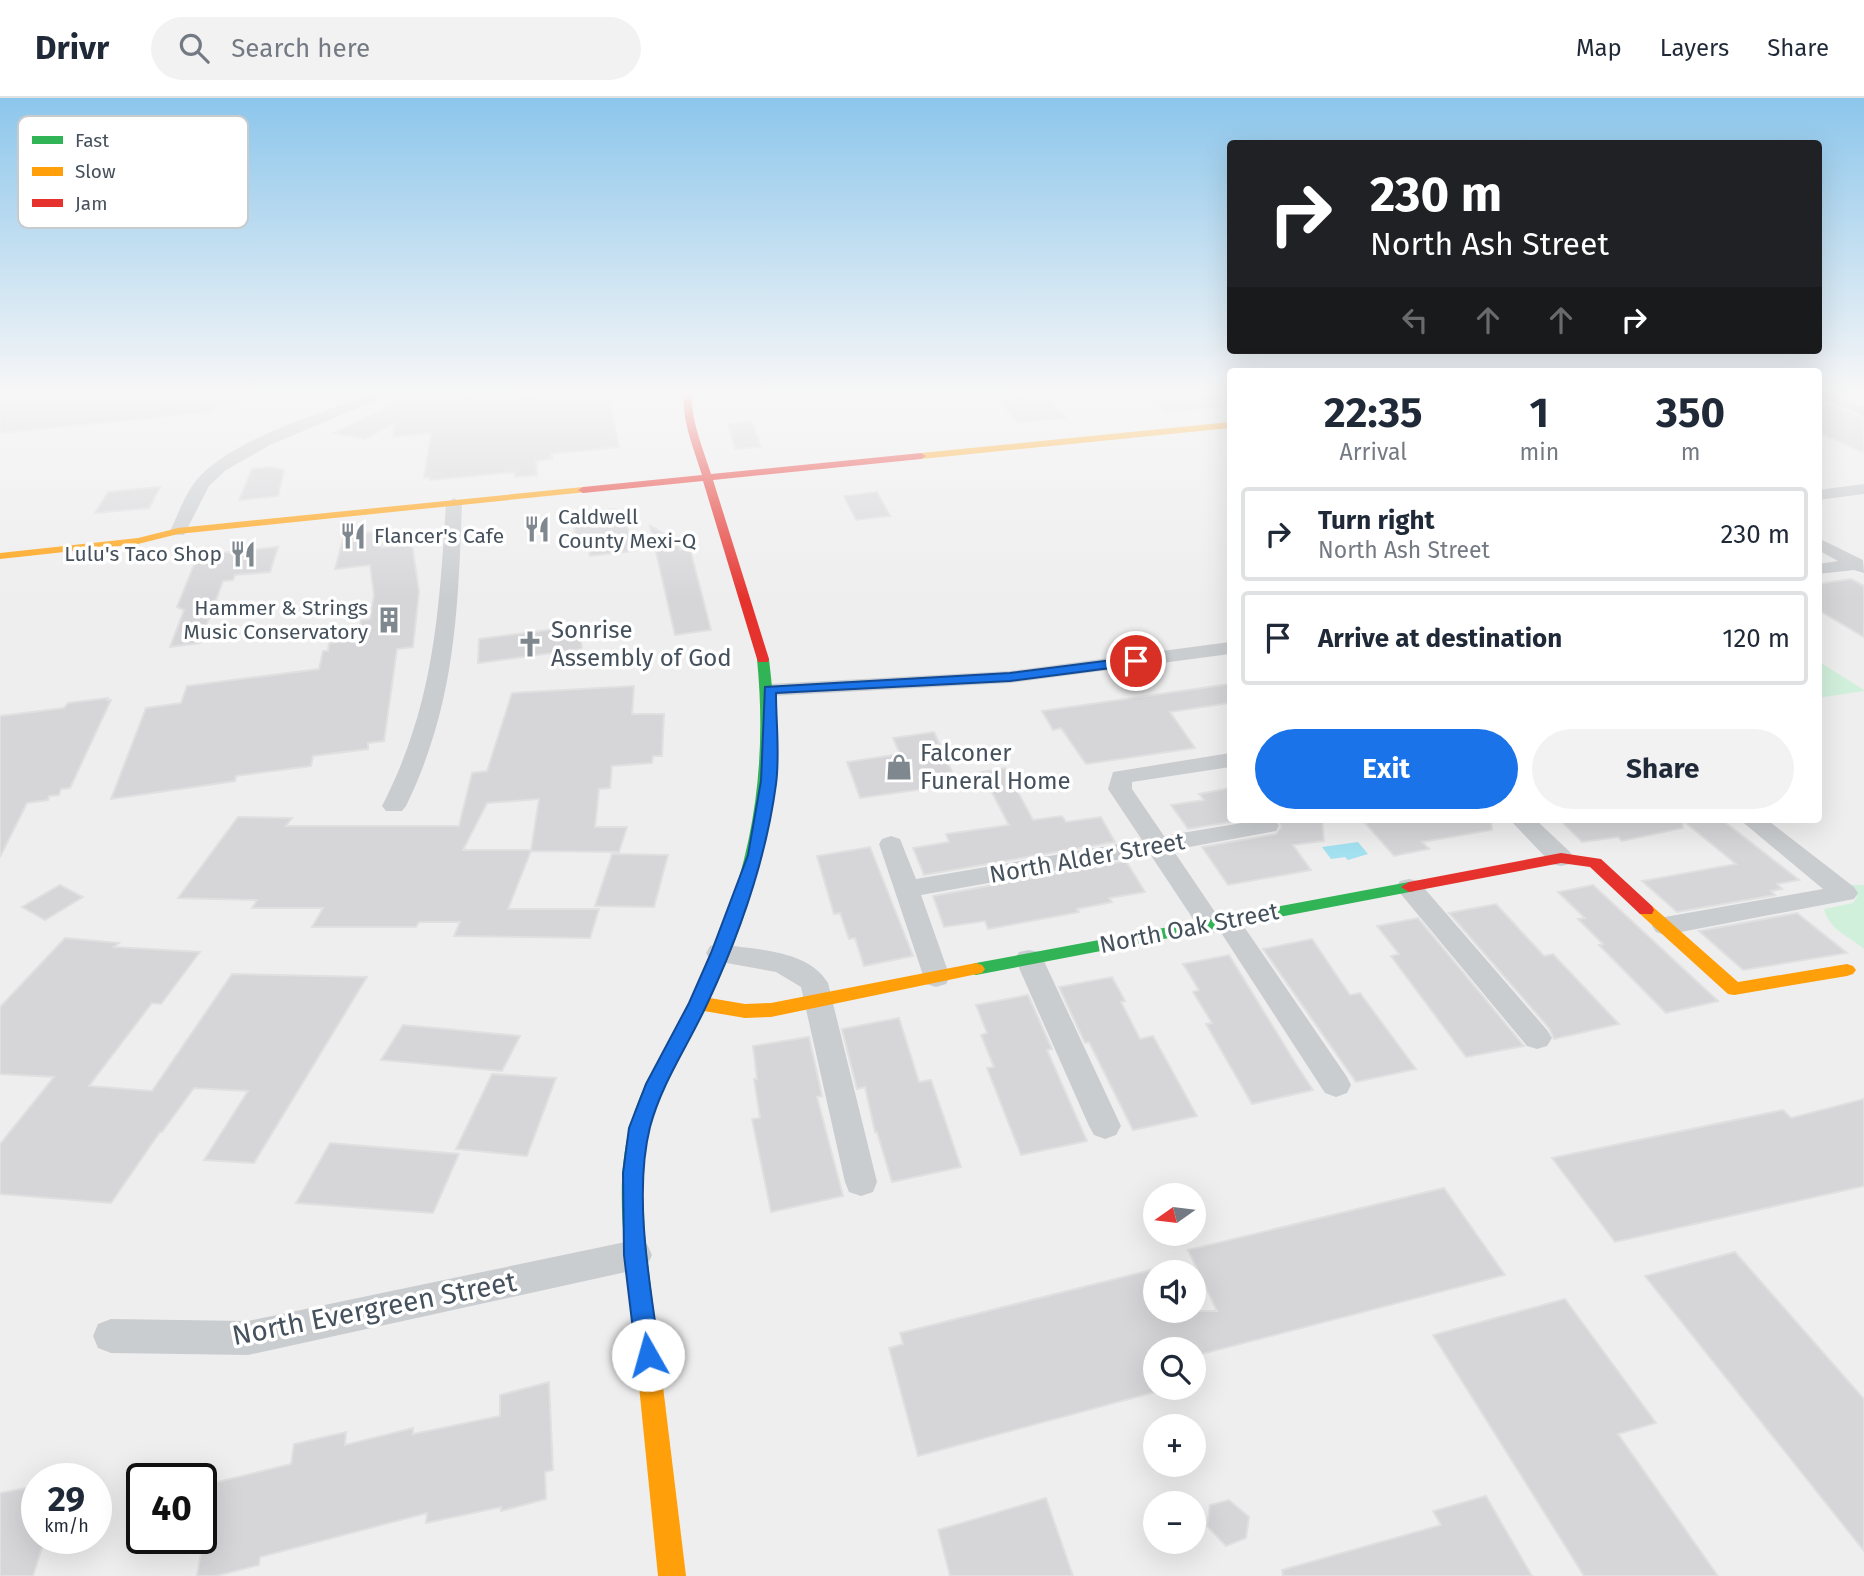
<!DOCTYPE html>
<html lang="en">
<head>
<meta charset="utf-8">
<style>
	body { margin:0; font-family:"Fira Sans",sans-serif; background:#f2f2f3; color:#1f2937; height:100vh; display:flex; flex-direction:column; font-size:26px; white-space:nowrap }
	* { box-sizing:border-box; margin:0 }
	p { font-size:23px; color:#747a83 }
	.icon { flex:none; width:38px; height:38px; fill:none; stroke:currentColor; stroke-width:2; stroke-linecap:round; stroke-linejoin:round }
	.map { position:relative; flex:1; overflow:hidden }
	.drawer { position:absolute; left:1227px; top:270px; width:595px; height:455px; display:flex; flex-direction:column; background:#fff; border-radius:7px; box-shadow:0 7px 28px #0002 }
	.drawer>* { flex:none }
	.guide { position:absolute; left:1227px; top:42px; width:595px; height:214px; border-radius:7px; box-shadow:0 7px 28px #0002; background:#202124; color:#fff; overflow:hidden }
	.needle { width:46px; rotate:256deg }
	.controls { position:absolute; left:1143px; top:1085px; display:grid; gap:14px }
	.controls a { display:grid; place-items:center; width:63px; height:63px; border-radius:50%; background:#fff; box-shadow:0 7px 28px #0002; font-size:35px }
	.speed { position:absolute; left:21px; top:1365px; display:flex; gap:14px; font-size:35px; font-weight:700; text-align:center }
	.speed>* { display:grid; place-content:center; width:91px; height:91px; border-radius:50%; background:#fff; box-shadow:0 7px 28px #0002; line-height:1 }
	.speed small { font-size:18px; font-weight:400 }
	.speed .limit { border:4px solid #111; border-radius:10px; background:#fff; color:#111 }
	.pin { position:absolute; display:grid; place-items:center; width:60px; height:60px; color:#fff; margin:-30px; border:4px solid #fff; border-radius:50%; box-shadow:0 2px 7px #0007 }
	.me { position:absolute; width:77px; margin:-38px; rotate:353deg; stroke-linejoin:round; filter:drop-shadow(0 0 5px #0008) }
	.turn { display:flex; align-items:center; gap:24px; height:147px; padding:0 28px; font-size:32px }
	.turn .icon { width:91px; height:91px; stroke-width:2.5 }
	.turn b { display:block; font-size:49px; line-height:60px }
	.lanes { display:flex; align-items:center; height:66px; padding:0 28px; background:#0003; justify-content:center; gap:35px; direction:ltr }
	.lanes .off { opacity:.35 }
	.eta { display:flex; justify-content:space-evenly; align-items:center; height:119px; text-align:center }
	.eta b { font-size:42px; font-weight:700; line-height:49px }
	.primary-button { display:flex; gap:14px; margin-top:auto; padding:14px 28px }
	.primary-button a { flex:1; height:80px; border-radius:42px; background:#1a73e8; color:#fff; font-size:28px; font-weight:700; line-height:80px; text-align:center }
	.primary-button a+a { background:#f2f2f3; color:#1f2937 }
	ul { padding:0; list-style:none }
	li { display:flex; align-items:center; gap:21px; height:94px; margin:0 14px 10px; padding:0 14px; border:4px solid #e0e1e3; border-radius:7px }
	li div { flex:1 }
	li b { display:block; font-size:26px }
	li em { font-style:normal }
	header { display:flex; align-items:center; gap:42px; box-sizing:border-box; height:98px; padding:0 35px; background:#fff; border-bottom:2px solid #e0e1e3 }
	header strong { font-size:33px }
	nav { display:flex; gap:38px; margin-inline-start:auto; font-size:24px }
	.search { width:490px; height:63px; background:#f2f2f3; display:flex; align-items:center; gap:18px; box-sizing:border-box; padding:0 24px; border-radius:38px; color:#747a83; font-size:26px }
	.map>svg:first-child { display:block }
	.green { fill:#d1f0dc }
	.water { fill:#a3e1f0 }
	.building { fill:#d6d6d9; stroke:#e0e0e1; stroke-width:2; fill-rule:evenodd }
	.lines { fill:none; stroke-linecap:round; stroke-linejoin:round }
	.street { fill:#cacdd0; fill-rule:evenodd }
	.fast { fill:#30b455; fill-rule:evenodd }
	.slow { fill:#ff9f0a; fill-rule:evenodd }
	.jam { fill:#e5322d; fill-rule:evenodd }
	.route { fill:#1a73e8; stroke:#114b97; stroke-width:2 }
	.labels { text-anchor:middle; stroke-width:7; stroke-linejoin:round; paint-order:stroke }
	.far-poi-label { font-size:21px; fill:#45515c; stroke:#fff; text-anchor:start }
	.poi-label { font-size:24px; fill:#45515c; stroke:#fff; text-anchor:start }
	.street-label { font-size:24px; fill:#45515c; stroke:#fff }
	.near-street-label { font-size:28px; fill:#45515c; stroke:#fff }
	.key { fill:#fff; stroke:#c7cbce; stroke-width:2 }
	.key-label { font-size:19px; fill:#45515c }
</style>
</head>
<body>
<header>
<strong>Drivr</strong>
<div class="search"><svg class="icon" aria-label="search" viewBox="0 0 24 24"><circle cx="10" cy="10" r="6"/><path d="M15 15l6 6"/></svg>Search here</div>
<nav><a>Map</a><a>Layers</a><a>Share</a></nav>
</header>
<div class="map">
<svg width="1864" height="1478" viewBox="0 0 1864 1478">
	<rect width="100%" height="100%" fill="#efeeee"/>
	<g class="green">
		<polygon points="1818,563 1864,592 1864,593 1818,600"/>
		<path d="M1849,787H1864V851C1848,837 1830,833 1824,811L1853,805L1857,799Z"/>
	</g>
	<polygon class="water" points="1358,744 1368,756 1348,762 1345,759 1331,761 1322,749"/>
	<g class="building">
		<polygon points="27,294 254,294 254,297 207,314 0,335 0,296"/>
		<polygon points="421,294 455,294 498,303 513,302 515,297 615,294 611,309 619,349 551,356 552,361 536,363 537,377 515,379 515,374 430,382 429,379 424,380 431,335 393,339 395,325 365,341 333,335"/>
		<polygon points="990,294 1041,294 1066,320 1017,324"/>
		<polygon points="1143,294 1220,294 1221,309 1166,314"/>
		<polygon points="1828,307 1864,320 1864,355 1818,334 1818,308"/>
		<polygon points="752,324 761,349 735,351 728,326"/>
		<polygon points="272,369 284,372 278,398 239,402 252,371"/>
		<polygon points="160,389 149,410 95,415 108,394"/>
		<polygon points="877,394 890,418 856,422 844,398"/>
		<polygon points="614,411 624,417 634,453 590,458 587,437 575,439 573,415"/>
		<polygon points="650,428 678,443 680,452 690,451 711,532 675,537"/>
		<polygon points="384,433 381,450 412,447 419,493 413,549 397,551 384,643 368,645 368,651 313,658 311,668 236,678 235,683 111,701 146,610 181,605 187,588 319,571 323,553 328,553 329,545 354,542 356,529 360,528 361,522 370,521 374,497 370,467 335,471 344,437"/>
		<polygon points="278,449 270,474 235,477 233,482 223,483 200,545 170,549 184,512 177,509 196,462 211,460 212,456"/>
		<polygon points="1851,481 1864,488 1864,539 1818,512 1818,486"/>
		<polygon points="579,528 582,551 478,565 479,541"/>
		<polygon points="1230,586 1230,605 1170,614 1195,650 1086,666 1061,630 1053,632 1042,613"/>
		<path d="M634,588L632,616H664L662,658H653L652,665L612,668L610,690L599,691L595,729H627L619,754L531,753L508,811H599L590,840L454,838L460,824H419L416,829H312L323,810H252L257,802L178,800L238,719L292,720L286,728H459L472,675L487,673L512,595ZM539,701L531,752H463L487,705Z"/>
		<polygon points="108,600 107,602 111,602 70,690 61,691 59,697 49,698 48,702 27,705 0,759 0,618 64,610 68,605"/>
		<polygon points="934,634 952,674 919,679 924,691 860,700 847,664 900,656 893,640"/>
		<polygon points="1005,670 1033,722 1062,718 1066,724 1101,719 1115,744 924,777 913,750 949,744 946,736 1009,727 981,674"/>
		<polygon points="1230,690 1230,721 1249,721 1188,731 1171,707 1204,702 1199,696"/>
		<polygon points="1277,721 1322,721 1324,743 1293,747 1311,772 1228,787 1202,749 1276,736 1281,729"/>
		<polygon points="1388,721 1491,721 1492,732 1422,744 1429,751 1394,758 1365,725"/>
		<polygon points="1559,721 1721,721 1799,782 1777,786 1782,791 1771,793 1775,797 1677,814 1642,783 1736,766 1682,722 1683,730 1622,743 1618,739 1582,744"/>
		<polygon points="870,749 913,858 864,868 855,840 849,841 840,815 834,816 817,758"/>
		<polygon points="612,756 668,757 654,809 595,808"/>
		<polygon points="1126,763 1145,794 1109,800 1112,804 1077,811 1079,814 988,831 985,823 944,829 933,798"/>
		<polygon points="60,787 83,799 45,822 22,809"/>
		<polygon points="1593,787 1718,903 1719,903 1666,915 1599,847 1603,846 1578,821 1585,820 1558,794"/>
		<polygon points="1496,806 1544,858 1553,856 1619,926 1554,941 1549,930 1449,815"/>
		<polygon points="1797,815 1847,855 1743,872 1699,833"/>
		<polygon points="1418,820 1524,948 1466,959 1391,858 1399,856 1377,828"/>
		<polygon points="65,840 119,845 114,849 200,854 161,906 152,905 89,988 152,993 232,876 367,879 254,1065 204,1062 248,993 194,990 162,1034 160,1034 111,1105 0,1096 0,1046 54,979 0,976 0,909"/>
		<polygon points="1312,841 1350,897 1360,895 1416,971 1356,984 1263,851"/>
		<polygon points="1229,857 1296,966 1313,992 1252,1006 1206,926 1212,925 1193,894 1199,892 1183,866"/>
		<polygon points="1112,879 1125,903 1121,904 1140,941 1153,938 1197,1018 1133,1032 1089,944 1085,945 1059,889"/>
		<polygon points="1028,897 1052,951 1047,952 1087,1043 1021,1057 987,970 994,969 981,937 987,935 976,907"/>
		<polygon points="899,920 919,984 931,982 961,1069 892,1084 877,1034 875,1034 865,989 857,991 842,931"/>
		<polygon points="403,927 520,938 502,973 381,962"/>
		<polygon points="809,939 822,998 817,999 843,1098 771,1114 752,1021 760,1020 754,981 757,981 753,948"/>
		<polygon points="492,976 556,980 527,1058 456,1051"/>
		<polygon points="1864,1001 1864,1088 1615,1144 1552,1060 1783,1012 1791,1020"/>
		<polygon points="330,1045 459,1056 433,1115 296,1105"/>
		<polygon points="1444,1090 1505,1177 1194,1258 1194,1251 1155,1251 1155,1294 918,1358 889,1250 903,1246 900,1235 1155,1171 1155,1213 1217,1213 1188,1152"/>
		<polygon points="1735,1154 1864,1301 1864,1453 1645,1178"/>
		<polygon points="1565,1201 1656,1325 1618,1336 1718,1478 1584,1478 1433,1237"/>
		<polygon points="549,1284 553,1372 545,1374 546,1401 501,1413 501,1409 426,1425 427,1415 260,1459 259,1467 216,1478 197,1478 213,1385 291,1366 294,1346 346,1334 345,1347 413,1330 413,1336 500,1318 500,1297"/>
		<polygon points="37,1388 37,1440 45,1440 33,1478 0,1478 0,1395"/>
		<polygon points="1486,1398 1532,1478 1283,1478 1282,1472 1441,1427 1433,1413"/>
		<polygon points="1046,1400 1073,1478 950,1478 938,1432"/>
		<polygon points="1229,1402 1249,1419 1246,1440 1226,1448 1207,1428 1210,1407"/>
	</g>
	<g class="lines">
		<g class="street">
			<path d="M376,294H396L270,347L226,372L209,388L184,437H172L170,433C179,415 186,392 201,377C240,338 325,314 376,294Z"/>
			<polygon points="1818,294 1828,294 1864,309 1864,318 1818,300"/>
			<polygon points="1864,386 1864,396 1818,402 1818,392"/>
			<path d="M454,400L462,405C458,515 455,607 406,708L402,713H386L382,708C434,607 439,516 446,405Z"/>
			<polygon points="1818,440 1863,462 1864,475 1854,472 1818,476 1818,466 1838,463 1818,452"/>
			<polygon points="1230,544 1230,556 1010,585 770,598 763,596 760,592 763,588 770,586 1010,573"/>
			<polygon points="1230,655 1230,669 1132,684 1132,691 1164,738 1265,721 1276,723 1279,728 1276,733 1173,752 1217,817 1227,814 1236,817 1347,979 1351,987 1347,995 1336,999 1325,995 1220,833 1210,836 1201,833 1150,756 921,797 950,879 946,886 936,889 926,886 879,746 882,741 891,738 900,741 916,781 1142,742 1108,691 1113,674"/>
			<polygon points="1509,721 1535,721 1570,754 1574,760 1570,766 1561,768 1552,766"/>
			<polygon points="1739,721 1766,721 1854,789 1858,795 1854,801 1665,837 1656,834 1652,828 1656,822 1665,819 1823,791"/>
			<polygon points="1409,781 1418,783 1547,932 1552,940 1547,948 1537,951 1527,948 1400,795 1396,789 1400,783"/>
			<path d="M720,846C755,852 808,851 828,885L877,1084L873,1094L861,1098L849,1094L845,1084L801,889L776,874L710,862L706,855L710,848Z"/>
			<polygon points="1029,852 1039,854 1043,861 1121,1028 1116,1037 1105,1041 1094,1037 1089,1028 1015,861 1019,854"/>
			<polygon points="635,1142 647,1146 652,1157 647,1168 635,1172 248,1257 111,1255 98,1250 93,1238 98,1226 111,1221 248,1223"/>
		</g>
		<g class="fast">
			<path d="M763,557L769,561C785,688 763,790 708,905C689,946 661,984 650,1029C637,1085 645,1142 652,1198L649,1205L641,1208L633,1205C625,1187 625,1163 624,1143C620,1099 620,1054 635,1012C646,980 665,952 681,923C698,890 713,856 726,821C757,734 766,653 757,561Z"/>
			<polygon points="1409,784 1417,789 1415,793 976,877 970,875 967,871 970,867 976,865"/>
		</g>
		<g class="slow">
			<polygon points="1230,324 1230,330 921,361 916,358 921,355"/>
			<polygon points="583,389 587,390 587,394 178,436 138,446 0,461 0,455 138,440 178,430"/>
			<polygon points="1646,806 1652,808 1738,884 1847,866 1853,868 1856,872 1853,876 1847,878 1734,897 1728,896 1640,816 1638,812 1640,808"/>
			<polygon points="976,865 982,867 985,871 982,875 771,919 745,920 698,912 692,910 689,905 692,900 698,898 745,906 771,905"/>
			<polygon points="641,1188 649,1191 652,1198 686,1478 658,1478 630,1198 633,1191"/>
		</g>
		<g class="jam">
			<path d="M684,294H692C690,321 703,350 711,376L921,355L926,358L921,361L713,382L769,561L768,564H758L757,561L703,383L583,395L578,392L583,389L702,377C694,351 681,322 684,294Z"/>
			<polygon points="1561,755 1601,761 1652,808 1654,812 1652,816 1640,816 1590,769 1561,765 1409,794 1401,789 1409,784"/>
		</g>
	</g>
	<linearGradient id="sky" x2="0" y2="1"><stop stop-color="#8cc6eb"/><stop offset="0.59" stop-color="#f8f7f7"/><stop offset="1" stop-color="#f8f7f7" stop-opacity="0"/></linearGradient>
	<rect width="1864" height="501" fill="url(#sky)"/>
	<path class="route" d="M1136,559L1141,560V566L1010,583L776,595C776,625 780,657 776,686C766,762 740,835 708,904C689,946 662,984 650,1029C633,1097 650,1188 660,1257L656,1265L648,1269L639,1265L636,1257L624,1157L623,1075L629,1030L646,986L689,905L711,855L748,757L761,683L765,589L1010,575Z"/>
	<defs>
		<g id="restaurant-bare" transform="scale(2.1)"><path d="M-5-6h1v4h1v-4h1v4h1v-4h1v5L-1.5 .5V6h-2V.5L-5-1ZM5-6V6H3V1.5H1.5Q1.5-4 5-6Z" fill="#80888f" stroke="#fff" stroke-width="2.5" paint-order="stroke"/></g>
		<g id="building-bare" transform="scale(2.1)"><path d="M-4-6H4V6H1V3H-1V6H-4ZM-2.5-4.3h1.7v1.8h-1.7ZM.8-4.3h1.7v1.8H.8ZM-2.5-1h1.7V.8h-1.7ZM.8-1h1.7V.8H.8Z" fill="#80888f" stroke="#fff" stroke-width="2.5" paint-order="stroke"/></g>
		<g id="church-bare" transform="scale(2.1)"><path d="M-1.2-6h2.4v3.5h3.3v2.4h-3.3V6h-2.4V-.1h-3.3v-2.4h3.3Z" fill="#80888f" stroke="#fff" stroke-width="2.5" paint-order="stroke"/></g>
		<g id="shop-bare" transform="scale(2.1)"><path d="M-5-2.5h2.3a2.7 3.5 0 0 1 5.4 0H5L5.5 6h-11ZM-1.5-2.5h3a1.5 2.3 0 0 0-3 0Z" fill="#80888f" stroke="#fff" stroke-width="2.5" paint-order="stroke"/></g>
	</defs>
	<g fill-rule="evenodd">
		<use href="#restaurant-bare" x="537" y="431"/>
		<use href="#restaurant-bare" x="353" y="438"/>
		<use href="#restaurant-bare" x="243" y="456"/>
		<use href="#building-bare" x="389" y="522"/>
		<use href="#church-bare" x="530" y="546"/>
		<use href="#shop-bare" x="899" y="669"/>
	</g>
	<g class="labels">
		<g class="far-poi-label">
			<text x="558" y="426">Caldwell<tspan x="558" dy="24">County Mexi-Q</tspan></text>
			<text x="374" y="445">Flancer's Cafe</text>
			<text x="222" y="463" text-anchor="end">Lulu's Taco Shop</text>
			<text x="368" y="517" text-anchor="end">Hammer &amp; Strings<tspan x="368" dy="24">Music Conservatory</tspan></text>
		</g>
		<g class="poi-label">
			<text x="551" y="540">Sonrise<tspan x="551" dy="28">Assembly of God</tspan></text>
			<text x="920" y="663">Falconer<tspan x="920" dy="28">Funeral Home</tspan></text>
		</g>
		<g class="street-label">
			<text transform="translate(1087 760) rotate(-10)" y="8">North Alder Street</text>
			<text transform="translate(1189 830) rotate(-11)" y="8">North Oak Street</text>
		</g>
		<g class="near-street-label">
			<text transform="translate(374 1210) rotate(-11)" y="10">North Evergreen Street</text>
		</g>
	</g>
	<rect x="18" y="18" width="230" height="112" rx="10" class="key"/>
	<rect x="32" y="38" width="31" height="8" fill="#30b455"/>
	<rect x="32" y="69" width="31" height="9" fill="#ff9f0a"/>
	<rect x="32" y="101" width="31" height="8" fill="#e5322d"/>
	<g class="key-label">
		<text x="75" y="49">Fast</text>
		<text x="75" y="80">Slow</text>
		<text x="75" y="112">Jam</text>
	</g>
</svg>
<div class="controls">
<a><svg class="needle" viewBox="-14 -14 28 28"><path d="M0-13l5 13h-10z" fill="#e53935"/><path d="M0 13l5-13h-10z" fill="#747a83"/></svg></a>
<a><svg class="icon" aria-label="sound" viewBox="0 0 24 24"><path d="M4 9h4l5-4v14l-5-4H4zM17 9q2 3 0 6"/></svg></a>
<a><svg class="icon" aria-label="search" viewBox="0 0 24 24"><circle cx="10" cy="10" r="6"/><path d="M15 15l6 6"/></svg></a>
<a>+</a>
<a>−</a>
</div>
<div class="speed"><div>29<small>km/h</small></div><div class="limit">40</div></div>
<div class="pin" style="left:1136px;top:563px;background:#d93025"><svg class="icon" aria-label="arrive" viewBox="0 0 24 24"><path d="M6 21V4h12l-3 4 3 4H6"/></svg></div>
<svg class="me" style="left:648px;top:1257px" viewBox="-20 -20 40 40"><circle r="19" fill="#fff"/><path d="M0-13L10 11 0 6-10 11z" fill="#1a73e8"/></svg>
<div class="guide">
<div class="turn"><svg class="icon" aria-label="right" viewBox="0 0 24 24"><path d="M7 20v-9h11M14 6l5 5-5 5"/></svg><div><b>230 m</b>North Ash Street</div></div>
<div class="lanes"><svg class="icon off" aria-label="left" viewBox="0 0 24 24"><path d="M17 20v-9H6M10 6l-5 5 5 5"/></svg><svg class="icon off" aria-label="ahead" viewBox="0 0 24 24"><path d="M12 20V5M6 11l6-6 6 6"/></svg><svg class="icon off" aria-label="ahead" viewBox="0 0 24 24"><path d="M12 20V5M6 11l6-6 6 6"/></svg><svg class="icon" aria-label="right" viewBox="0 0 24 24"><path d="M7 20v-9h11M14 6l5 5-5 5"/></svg></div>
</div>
<section class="drawer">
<div class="eta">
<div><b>22:35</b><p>Arrival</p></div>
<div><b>1</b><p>min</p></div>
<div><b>350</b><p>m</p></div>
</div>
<ul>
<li><svg class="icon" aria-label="right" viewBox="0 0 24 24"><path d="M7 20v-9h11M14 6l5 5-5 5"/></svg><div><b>Turn right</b><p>North Ash Street</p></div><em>230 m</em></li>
<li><svg class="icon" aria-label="arrive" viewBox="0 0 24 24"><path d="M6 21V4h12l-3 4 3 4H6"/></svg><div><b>Arrive at destination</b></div><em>120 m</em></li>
</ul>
<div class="primary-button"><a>Exit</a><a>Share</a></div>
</section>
</div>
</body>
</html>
